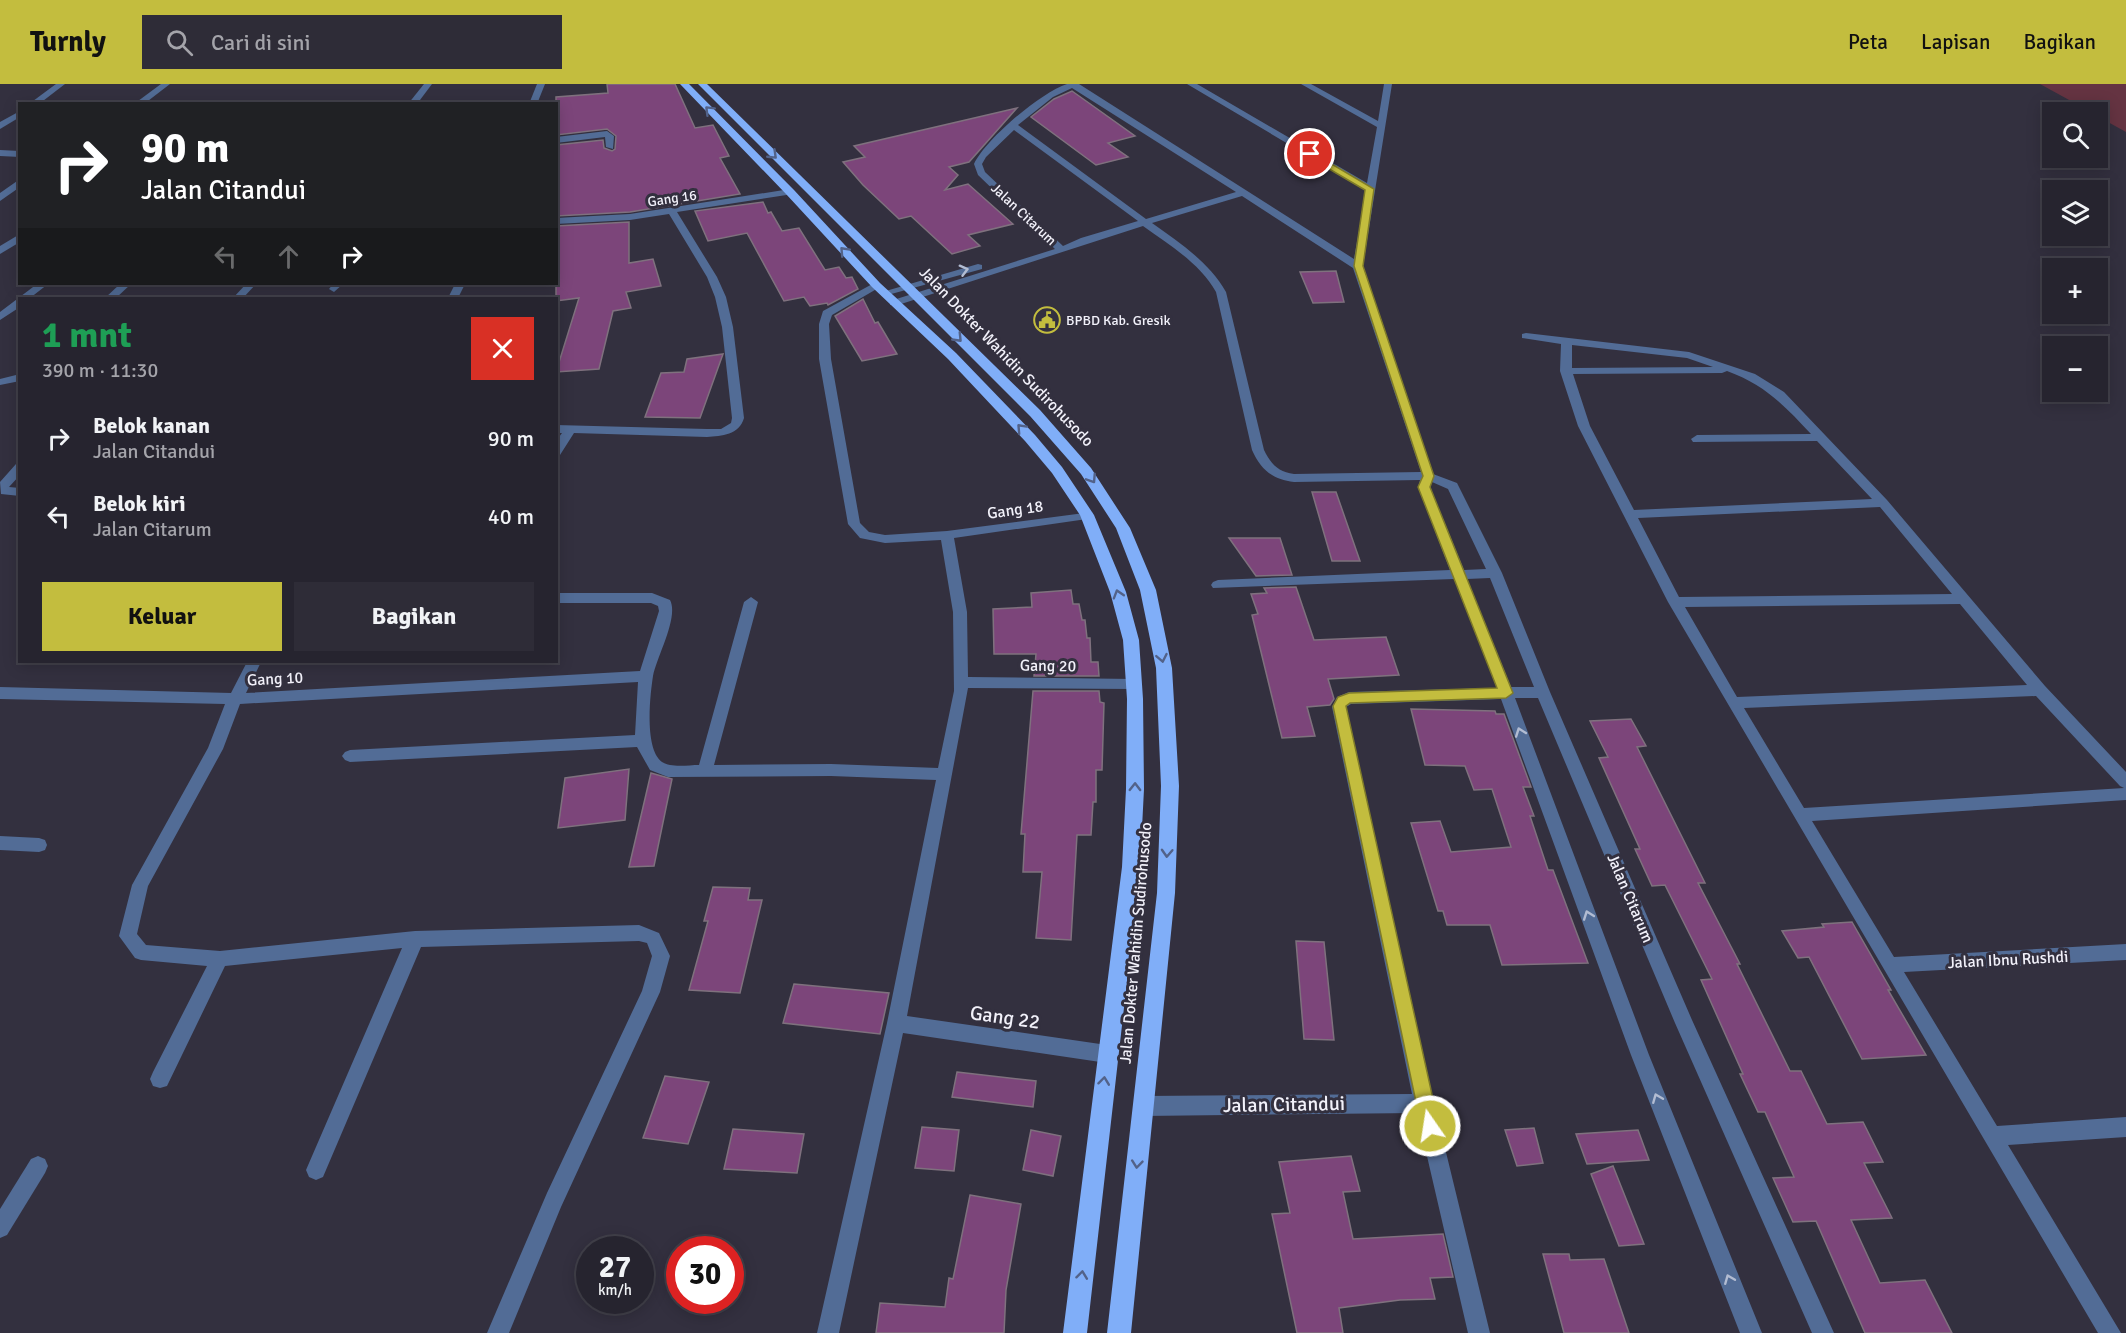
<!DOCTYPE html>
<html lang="id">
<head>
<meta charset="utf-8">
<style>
	body { margin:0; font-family:Signika,sans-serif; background:#2e2c37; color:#f1f3f6; height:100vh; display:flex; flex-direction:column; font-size:22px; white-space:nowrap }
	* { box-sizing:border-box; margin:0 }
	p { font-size:20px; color:#a4a4aa }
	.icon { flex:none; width:33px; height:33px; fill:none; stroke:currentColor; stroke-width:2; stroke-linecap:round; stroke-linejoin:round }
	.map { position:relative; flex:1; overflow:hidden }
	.drawer { position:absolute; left:18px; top:213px; width:540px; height:366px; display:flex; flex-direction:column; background:#26242f; border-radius:0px; box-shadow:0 3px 15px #0003,0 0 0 2px #42414b }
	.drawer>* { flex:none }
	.top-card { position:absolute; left:18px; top:18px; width:540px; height:183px; border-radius:0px; box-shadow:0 3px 15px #0003,0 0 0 2px #42414b; background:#202124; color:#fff; overflow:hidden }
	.tools { position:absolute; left:2042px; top:18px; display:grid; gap:12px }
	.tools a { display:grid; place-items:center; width:66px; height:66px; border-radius:0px; background:#26242f; box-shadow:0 3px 15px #0003,0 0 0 2px #42414b; font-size:30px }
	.speed { position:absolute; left:576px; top:1152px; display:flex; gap:12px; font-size:30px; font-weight:700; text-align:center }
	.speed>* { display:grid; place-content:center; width:78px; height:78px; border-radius:50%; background:#26242f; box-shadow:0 3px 15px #0003,0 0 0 2px #42414b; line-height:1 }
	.speed small { font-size:15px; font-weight:400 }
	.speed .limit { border:9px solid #d22; background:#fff; color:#111 }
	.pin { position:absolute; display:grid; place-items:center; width:51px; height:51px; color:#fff; margin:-26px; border:3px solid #fff; border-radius:50%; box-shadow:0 2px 6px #0007 }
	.me { position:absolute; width:66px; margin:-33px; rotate:347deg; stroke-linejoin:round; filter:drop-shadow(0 0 4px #0008) }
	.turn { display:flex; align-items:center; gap:21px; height:126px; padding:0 24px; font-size:27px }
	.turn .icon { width:78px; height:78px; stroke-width:2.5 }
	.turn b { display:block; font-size:42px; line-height:51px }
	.lanes { display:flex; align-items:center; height:57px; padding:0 24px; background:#0003; justify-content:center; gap:30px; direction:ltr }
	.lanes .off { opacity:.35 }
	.round { display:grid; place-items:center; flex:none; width:63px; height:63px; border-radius:0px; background:#2e2c37 }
	.overview { display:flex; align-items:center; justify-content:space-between; height:102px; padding:0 24px }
	h1 { font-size:36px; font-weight:700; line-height:45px; color:#1e9e55 }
	.primary-button { display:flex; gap:12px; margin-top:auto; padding:12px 24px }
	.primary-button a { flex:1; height:69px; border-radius:0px; background:#c3bd3e; color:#111; font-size:24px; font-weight:700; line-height:69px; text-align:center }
	.primary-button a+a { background:#2e2c37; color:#f1f3f6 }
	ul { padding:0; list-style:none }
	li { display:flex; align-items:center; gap:18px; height:78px; padding:0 24px }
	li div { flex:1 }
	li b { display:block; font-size:22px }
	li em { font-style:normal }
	header { display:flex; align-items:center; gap:36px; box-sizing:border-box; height:84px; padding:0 30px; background:#c3bd3e; color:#111 }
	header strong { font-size:28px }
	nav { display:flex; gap:33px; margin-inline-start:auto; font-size:21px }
	.search { width:420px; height:54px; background:#2e2c37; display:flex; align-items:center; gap:15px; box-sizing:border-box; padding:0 21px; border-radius:0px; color:#a4a4aa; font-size:22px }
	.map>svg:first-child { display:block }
	.green { fill:#653442 }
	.building { fill:#7c457a; stroke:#7f717e; stroke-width:1.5 }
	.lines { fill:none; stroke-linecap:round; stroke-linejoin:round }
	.minor { fill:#526c96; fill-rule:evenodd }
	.trunk { fill:#80aef8; fill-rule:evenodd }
	.oneway { stroke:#526289 }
	.oneway2 { stroke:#b2bcd2 }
	.route { fill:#c3bd3e; stroke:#7f7b28; stroke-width:1.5 }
	.labels { text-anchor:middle; stroke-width:6; stroke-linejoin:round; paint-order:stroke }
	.far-street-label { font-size:14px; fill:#f2f1fa; stroke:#33303f }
	.far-poi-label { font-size:14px; fill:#f2f1fa; stroke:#33303f; text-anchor:start }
	.street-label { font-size:16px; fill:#f2f1fa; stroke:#33303f }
	.near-street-label { font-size:20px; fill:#f2f1fa; stroke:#33303f }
</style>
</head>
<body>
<header>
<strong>Turnly</strong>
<div class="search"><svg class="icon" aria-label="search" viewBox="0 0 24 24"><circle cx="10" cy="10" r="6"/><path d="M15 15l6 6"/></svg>Cari di sini</div>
<nav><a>Peta</a><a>Lapisan</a><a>Bagikan</a></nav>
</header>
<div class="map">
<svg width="2126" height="1249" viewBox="0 0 2126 1249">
	<rect width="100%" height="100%" fill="#33303f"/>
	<polygon class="green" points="2040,0 2126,0 2126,48 2097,32 2097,28 2091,28"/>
	<g class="building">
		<polygon points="607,0 675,0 695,44 713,41 729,72 720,74 740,110 630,128 556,132 556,61 603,56 604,64 612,67 615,65 616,52 607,45 556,51 556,13 608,9"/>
		<polygon points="1072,7 1135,52 1108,59 1128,73 1096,81 1031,33 1054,15"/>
		<polygon points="1017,24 969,78 949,83 958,91 945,106 968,100 1013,140 968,151 980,162 952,170 911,132 899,135 863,101 843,78 865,73 854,62"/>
		<polygon points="763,118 768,129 771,128 782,147 799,144 825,186 839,183 846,194 852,193 858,205 828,221 827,219 810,222 804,213 784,217 747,149 708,157 695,127"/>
		<polygon points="629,138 629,179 653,175 661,202 626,208 631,224 613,227 599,285 556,288 579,214 556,217 556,142"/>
		<polygon points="1336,187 1344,218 1313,219 1300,188"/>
		<polygon points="863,215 875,239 878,238 897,270 862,277 835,232"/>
		<polygon points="723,270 700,334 645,333 661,289 684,288 687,275"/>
		<polygon points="1312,408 1336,408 1360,477 1332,477"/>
		<polygon points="1229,454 1280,454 1292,491 1256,492"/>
		<polygon points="1296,503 1314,556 1386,553 1399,591 1328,595 1334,615 1330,621 1307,623 1315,652 1282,654 1252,531 1258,530 1251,510 1267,509 1264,504"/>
		<polygon points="1071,506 1073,520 1079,520 1082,536 1085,536 1087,554 1090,554 1091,578 1098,578 1099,592 1034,592 1036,570 994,570 993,525 1032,523 1031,509"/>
		<polygon points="1033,607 1099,607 1100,618 1104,619 1102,686 1096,686 1096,718 1093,718 1091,751 1077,751 1071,856 1036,854 1042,788 1023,788 1025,750 1021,750"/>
		<polygon points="1411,625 1495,627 1496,630 1504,630 1531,703 1523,703 1534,732 1530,732 1548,786 1553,786 1588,879 1502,881 1490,841 1447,841 1443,827 1438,827 1411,739 1440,737 1451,768 1511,763 1492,705 1474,706 1465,682 1425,681"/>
		<polygon points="1631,635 1646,662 1637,663 1705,799 1698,799 1740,880 1737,880 1790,987 1801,987 1827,1040 1863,1038 1883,1078 1864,1079 1892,1134 1851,1136 1880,1199 1925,1196 1952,1249 1865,1249 1816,1137 1793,1138 1773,1094 1794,1093 1765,1028 1758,1028 1740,990 1743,990 1701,896 1712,895 1665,801 1652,802 1635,765 1640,765 1599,674 1608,673 1590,637"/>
		<polygon points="629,685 625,736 558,744 565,694"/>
		<polygon points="651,689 672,695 654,782 629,783"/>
		<polygon points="713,803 750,804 748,816 762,816 740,909 689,906 708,837 704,837"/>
		<polygon points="1852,838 1891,906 1888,906 1926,971 1862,975 1809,873 1798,874 1782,847 1824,843 1822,840"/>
		<polygon points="1296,857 1324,858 1334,956 1304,955"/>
		<polygon points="794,900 889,909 880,950 783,939"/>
		<polygon points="957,988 1036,997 1033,1023 952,1013"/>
		<polygon points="665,992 709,998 688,1060 643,1054"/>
		<polygon points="922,1043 959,1046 954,1087 915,1084"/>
		<polygon points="1534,1044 1543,1079 1517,1082 1505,1046"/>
		<polygon points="733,1045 804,1050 797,1089 724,1085"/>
		<polygon points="1031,1046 1061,1052 1053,1092 1023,1086"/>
		<polygon points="1638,1046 1649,1076 1587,1080 1576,1050"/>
		<polygon points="1351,1072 1360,1107 1343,1108 1353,1155 1443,1150 1453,1193 1430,1194 1435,1215 1400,1216 1339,1224 1343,1249 1297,1249 1272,1130 1290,1129 1279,1078"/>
		<polygon points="1613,1082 1644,1160 1619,1162 1591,1090"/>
		<polygon points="970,1111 1021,1120 1006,1206 1004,1249 876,1249 880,1219 945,1223 949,1194 953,1195"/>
		<polygon points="1543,1170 1569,1170 1570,1176 1604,1175 1629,1249 1564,1249"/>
	</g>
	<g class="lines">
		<g class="minor">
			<polygon points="56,0 65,0 39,20 29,20"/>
			<polygon points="161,0 170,0 144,20 134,20"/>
			<polygon points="424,0 432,0 417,20 408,20"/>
			<polygon points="537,0 545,0 537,20 529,20"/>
			<path d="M1067,0H1079L1354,175L1366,106L1187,0H1197L1367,99L1377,43L1301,0H1311L1378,37L1384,0H1392L1363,182L1433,390L1457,399L1502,489L1550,608L1692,936L1834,1249H1812L1675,939L1538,614H1515L1649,971L1762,1249H1740L1631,971L1501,615L1351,620L1346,623L1434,1019L1490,1249H1468L1417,1029L1143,1032L1136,1029L1133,1022L1136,1015L1143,1012L1412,1010L1332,623L1337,613L1349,608L1497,604L1454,495L1213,504L1211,501L1213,498L1218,496L1450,486L1418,403L1420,396L1294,398C1272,395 1261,386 1252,366L1216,208C1200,179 1169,161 1143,142L898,221H890V217L1055,165L978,91L974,80C986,55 1040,9 1067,0ZM1072,4L1236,108L1146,135L1018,41L1053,13ZM1014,46L1138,137L1081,154L1063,162L985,88L982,80L986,73ZM1242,112L1353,184L1421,388L1294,390C1278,388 1271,380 1264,366L1226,208C1209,178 1180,159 1152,139ZM1432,398L1448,405L1486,485L1464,486L1430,403ZM1490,494L1534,603H1511L1467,495Z"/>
			<polygon points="20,27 20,33 0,45 0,38"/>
			<polygon points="607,47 614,52 613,65 606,63 605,53 556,59 556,53"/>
			<polygon points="0,66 20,67 20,73 0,72"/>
			<polygon points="20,95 20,103 0,117 0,109"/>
			<path d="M790,105L793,106V110L677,128L717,193L726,213L733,243L744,334C739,351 722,352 707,353L574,349L560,371L556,372V357L562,349H556V341L707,345H721L731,339L732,334L722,243L715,213L707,193L669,130L630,136L556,140V134L630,130Z"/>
			<polygon points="20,150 20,158 0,170 0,162"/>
			<polygon points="978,180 982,181 982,185 884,212 879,209"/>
			<path d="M876,198L881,201L880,203L832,231L829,240L831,275L860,439L869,448L885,451L947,447L1092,428L1093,431L1092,434L1087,435L954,454L967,528L968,593L1134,595L1139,596L1141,600L1139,604L1134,605L968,604L907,932L1107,961L1114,964L1116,970L1114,976L1107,979L903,949L839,1249H817L887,939L936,696L831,692L668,693L650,686L637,663L350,678L345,676L342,672L345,668L350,666L635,651L638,598L240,620L223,665L148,802L137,850L146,861L220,867L415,847L639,841L659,849L670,872L660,908L561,1123L509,1249H487L547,1109L642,907L652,872L647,859L639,857L421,863L323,1093L316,1096L309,1093L306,1086L402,864L225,882L167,1002L160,1004L153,1002L150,995L153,988L207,882L141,876L135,874L119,852L132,801L208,664L225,620L0,615V603L231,609L247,578H261L246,609L640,587L659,527L658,522L651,519H556V509H652L670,516C679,533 657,572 653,592C650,611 644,665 662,678C671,684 688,681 699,681L744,518L751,513L758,518L714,681L831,680L938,684L954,607L953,528L941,456L885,459L860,454L848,440L819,275V240L823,227Z"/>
			<polygon points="37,200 48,200 30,214 20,214 20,223 0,236 0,228"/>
			<polygon points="120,200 131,200 116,214 105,214"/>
			<polygon points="246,200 256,200 243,214 233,214"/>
			<polygon points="333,200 343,200 334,208 329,205"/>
			<polygon points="455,200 465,200 458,214 448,214"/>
			<path d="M1526,249L1689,268L1755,290L1784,308L1887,416L2045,602L2126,688V716L1812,737L1894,873L2126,860V876L1904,888L1997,1042L2126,1033V1053L2008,1061L2121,1249H2098L1668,518L1578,342L1560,287L1561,260L1522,254V250ZM1572,261L1687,274L1713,283L1572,284ZM1727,287C1765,301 1784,321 1811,350L1697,351L1691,355L1693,358L1817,357L1872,415L1634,426L1590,342L1573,290L1722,289ZM1880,423L1952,510L1679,513L1638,434ZM1960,520L2027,601L1737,613L1685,523ZM2036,612L2120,702L2124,704L1804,724L1744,624Z"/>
			<polygon points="20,290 20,297 0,301 0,295"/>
			<polygon points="20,379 20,391 9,403 20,404 20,412 1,410 0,398 16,380"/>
			<polygon points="0,752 39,754 45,756 47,761 45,766 39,768 0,766"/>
			<polygon points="38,1072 45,1075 48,1082 45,1089 7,1151 0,1154 0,1125 31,1075"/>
		</g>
		<g class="trunk">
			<polygon points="680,0 689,0 794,106 880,199 956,269 1035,351 1062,383 1094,431 1126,508 1139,556 1143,615 1144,705 1140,783 1087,1249 1063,1249 1122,783 1126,705 1127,615 1123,556 1110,508 1080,431 1052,389 1025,357 948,275 872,203 786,110"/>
			<polygon points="698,0 707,0 1040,326 1091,384 1130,444 1156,506 1172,584 1179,702 1175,809 1131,1249 1107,1249 1157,809 1161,702 1156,584 1140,506 1116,444 1081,390 1030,332"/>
		</g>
	</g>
	<defs><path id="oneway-chevron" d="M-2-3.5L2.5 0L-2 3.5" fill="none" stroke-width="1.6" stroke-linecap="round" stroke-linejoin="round" transform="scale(1.5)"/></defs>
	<g class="oneway">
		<use href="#oneway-chevron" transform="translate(709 26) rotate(-135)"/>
		<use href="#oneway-chevron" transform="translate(773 71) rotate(44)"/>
		<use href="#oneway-chevron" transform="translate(844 167) rotate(-133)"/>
		<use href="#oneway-chevron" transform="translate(958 254) rotate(46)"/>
		<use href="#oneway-chevron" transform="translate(1021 344) rotate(-133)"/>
		<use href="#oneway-chevron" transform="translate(1092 395) rotate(57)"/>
		<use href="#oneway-chevron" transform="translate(1118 510) rotate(-107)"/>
		<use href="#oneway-chevron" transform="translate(1162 574) rotate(79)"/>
		<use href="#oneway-chevron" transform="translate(1135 703) rotate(-89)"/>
		<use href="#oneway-chevron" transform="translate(1167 769) rotate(93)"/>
		<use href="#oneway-chevron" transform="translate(1104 997) rotate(-83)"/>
		<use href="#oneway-chevron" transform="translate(1137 1080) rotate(96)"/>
		<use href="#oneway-chevron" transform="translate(1082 1191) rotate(-83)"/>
	</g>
	<g class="oneway2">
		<use href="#oneway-chevron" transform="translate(964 186) rotate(-15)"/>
		<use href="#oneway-chevron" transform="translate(1520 648) rotate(-110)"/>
		<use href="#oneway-chevron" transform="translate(1588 831) rotate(-110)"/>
		<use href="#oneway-chevron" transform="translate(1657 1014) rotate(-112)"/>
		<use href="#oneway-chevron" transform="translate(1729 1195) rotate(-112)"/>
	</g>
	<polygon class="route" points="1307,69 1313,69 1374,105 1363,182 1434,392 1430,403 1513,609 1506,614 1350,619 1346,622 1439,1042 1436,1048 1430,1051 1423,1048 1421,1042 1333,622 1338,613 1349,609 1497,604 1418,403 1423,392 1354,182 1365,106 1307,72"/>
	<defs>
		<g id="civic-ring" transform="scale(1.35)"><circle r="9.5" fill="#33303f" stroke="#c3bd3e" stroke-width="1.5"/><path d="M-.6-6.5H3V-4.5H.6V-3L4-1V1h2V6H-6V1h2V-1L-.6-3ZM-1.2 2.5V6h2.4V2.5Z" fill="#c3bd3e"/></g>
	</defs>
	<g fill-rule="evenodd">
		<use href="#civic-ring" x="1047" y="236"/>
	</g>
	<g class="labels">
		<g class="far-street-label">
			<text transform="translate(672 114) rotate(-8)" y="5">Gang 16</text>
			<text transform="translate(1024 130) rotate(43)" y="5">Jalan Citarum</text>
		</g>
		<g class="far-poi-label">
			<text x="1066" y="241">BPBD Kab. Gresik</text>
		</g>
		<g class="street-label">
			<text transform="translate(1007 272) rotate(46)" y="6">Jalan Dokter Wahidin Sudirohusodo</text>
			<text transform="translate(1015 425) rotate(-8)" y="6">Gang 18</text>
			<text transform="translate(1048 581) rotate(1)" y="6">Gang 20</text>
			<text transform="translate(275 594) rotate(-3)" y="6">Gang 10</text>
			<text transform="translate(1631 814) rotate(67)" y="6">Jalan Citarum</text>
			<text transform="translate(1135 859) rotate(-85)" y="6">Jalan Dokter Wahidin Sudirohusodo</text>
			<text transform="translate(2008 875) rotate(-3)" y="6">Jalan Ibnu Rushdi</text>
		</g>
		<g class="near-street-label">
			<text transform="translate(1005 933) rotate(8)" y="7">Gang 22</text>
			<text transform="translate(1284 1020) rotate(-1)" y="7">Jalan Citandui</text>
		</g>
	</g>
</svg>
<div class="tools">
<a><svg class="icon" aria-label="search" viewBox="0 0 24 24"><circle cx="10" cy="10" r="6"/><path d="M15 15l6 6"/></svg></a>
<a><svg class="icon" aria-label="layers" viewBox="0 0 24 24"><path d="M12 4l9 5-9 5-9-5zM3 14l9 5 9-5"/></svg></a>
<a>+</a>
<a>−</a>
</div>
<div class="speed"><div>27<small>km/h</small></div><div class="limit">30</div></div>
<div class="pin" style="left:1310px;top:70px;background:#d93025"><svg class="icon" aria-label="arrive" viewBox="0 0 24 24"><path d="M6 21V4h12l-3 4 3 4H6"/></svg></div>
<svg class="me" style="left:1430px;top:1042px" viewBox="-20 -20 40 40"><circle r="17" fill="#c3bd3e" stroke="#fff" stroke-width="3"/><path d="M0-11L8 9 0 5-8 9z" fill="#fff"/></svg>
<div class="top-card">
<div class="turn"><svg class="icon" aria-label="right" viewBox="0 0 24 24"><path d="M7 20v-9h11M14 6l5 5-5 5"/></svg><div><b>90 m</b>Jalan Citandui</div></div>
<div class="lanes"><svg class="icon off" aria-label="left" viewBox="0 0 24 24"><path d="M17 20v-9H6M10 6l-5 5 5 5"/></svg><svg class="icon off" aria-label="ahead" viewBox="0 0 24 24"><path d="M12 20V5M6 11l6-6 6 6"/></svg><svg class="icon" aria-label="right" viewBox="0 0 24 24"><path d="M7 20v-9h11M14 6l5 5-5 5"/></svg></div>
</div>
<section class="drawer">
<div class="overview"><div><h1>1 mnt</h1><p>390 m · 11:30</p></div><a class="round" style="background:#d93025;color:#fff"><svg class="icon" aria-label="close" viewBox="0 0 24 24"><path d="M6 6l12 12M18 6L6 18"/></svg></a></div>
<ul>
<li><svg class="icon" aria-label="right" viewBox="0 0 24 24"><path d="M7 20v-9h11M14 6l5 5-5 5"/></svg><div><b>Belok kanan</b><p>Jalan Citandui</p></div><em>90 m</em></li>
<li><svg class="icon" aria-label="left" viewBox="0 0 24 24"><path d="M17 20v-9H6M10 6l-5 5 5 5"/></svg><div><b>Belok kiri</b><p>Jalan Citarum</p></div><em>40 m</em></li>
</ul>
<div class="primary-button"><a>Keluar</a><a>Bagikan</a></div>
</section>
</div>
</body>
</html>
